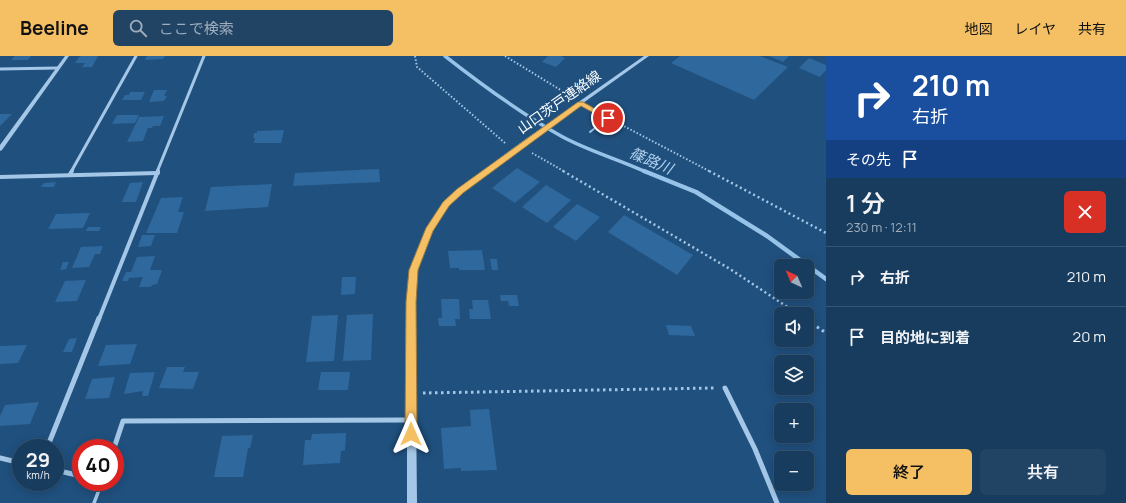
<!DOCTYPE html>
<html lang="ja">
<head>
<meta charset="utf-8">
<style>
	body { margin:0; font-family:Manrope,"Noto Sans JP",sans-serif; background:#214364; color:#f1f3f6; height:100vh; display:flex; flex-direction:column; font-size:15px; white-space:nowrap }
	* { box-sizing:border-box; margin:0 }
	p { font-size:13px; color:#9fadbc }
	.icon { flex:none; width:22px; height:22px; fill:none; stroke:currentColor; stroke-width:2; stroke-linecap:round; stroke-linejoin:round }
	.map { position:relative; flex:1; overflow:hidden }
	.sheet { display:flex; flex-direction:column; background:#183c5e; width:300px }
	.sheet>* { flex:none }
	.banner { background:#1a4fa0; color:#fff; overflow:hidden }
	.needle { width:26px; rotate:316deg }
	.buttons { position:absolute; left:774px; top:203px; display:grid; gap:8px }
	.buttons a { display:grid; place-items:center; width:40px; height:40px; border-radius:6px; background:#183c5e; box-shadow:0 2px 10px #0003,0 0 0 1px #365673; font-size:20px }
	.speed { position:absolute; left:12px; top:383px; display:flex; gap:8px; font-size:20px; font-weight:700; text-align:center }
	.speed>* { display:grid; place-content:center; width:52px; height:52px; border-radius:50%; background:#183c5e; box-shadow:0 2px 10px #0003,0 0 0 1px #365673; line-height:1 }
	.speed small { font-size:10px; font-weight:400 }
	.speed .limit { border:6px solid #d22; background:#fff; color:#111 }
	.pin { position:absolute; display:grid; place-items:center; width:34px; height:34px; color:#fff; margin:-17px; border:2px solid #fff; border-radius:50%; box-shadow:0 1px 4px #0007 }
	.me { position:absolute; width:44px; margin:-22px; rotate:0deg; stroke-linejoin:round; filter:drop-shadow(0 0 3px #0008) }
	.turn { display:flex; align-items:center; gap:14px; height:84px; padding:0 20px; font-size:18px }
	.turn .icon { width:52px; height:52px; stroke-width:2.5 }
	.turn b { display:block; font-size:28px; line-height:34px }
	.then { display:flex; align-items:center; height:38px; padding:0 20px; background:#0003; gap:8px; font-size:15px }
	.round { display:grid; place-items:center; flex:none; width:42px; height:42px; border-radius:6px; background:#214364 }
	.headline { display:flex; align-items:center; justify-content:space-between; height:68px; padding:0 20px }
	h1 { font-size:24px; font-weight:600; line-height:30px }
	.primary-button { display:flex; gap:8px; margin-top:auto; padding:8px 20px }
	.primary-button a { flex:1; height:46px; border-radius:6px; background:#f5c064; color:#111; font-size:16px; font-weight:600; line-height:46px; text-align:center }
	.primary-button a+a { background:#214364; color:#f1f3f6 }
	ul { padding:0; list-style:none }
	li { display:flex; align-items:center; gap:12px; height:60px; padding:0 20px; border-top:1px solid #365673 }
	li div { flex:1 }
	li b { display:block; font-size:15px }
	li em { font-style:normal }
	header { display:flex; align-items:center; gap:24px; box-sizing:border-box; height:56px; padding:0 20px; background:#f5c064; color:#111 }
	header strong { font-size:19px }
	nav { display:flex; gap:22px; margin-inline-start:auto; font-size:14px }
	.search { width:280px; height:36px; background:#214364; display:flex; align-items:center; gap:10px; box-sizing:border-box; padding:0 14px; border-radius:6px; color:#9fadbc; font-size:15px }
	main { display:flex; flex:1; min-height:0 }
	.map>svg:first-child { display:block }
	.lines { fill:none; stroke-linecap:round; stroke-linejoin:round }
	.stream-far1 { stroke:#97c3e9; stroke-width:3.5 }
	.stream { stroke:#97c3e9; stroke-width:4.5 }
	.building { fill:#2f689c }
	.path-far2 { stroke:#a4c7e7; stroke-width:2; stroke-dasharray:1.5 2; stroke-linecap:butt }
	.path-far1 { stroke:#a4c7e7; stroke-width:2.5; stroke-dasharray:2 3; stroke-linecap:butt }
	.path { stroke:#a4c7e7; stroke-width:3; stroke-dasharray:2.5 3.5; stroke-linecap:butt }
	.service-far1 { stroke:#a4c7e7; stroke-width:2 }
	.service { stroke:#a4c7e7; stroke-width:3.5 }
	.minor-far2 { stroke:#a4c7e7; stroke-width:3 }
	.minor-far1 { stroke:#a4c7e7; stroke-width:4 }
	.minor { stroke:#a4c7e7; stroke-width:5 }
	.tertiary { fill:#a4c7e7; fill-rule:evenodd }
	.route { fill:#f5c064; stroke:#9f7d41 }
	.labels { text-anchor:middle; stroke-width:4; stroke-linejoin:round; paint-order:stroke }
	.street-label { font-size:14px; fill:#fff; stroke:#20507e }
	.water-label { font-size:15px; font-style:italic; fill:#afd1ef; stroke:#20507e }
</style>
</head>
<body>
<header>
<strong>Beeline</strong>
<div class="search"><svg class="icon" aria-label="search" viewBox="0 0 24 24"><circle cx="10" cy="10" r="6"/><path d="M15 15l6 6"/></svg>ここで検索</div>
<nav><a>地図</a><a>レイヤ</a><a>共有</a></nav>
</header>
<main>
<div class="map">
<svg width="826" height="447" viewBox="0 0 826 447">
	<rect width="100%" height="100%" fill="#20507e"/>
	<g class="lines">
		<path class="stream-far1" d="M445,0C482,29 520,57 561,80C588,95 618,103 646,116"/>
		<polyline class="stream" points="644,115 696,136 767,180 826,223"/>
	</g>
	<g class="building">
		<polygon points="15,0 31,0 28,4 11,4"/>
		<polygon points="80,0 98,0 92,11 82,11 85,7 75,7"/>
		<polygon points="147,0 165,0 163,3 145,4"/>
		<polygon points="548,0 561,0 565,2 556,11 542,6"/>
		<polygon points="680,0 760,0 788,11 754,44 671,7"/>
		<polygon points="769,0 789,0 783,6"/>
		<polygon points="809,2 826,9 826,14 820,21 799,12"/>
		<polygon points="154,34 167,34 164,40 167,40 164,45 149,46"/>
		<polygon points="130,36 145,36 141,44 122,44 125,39 129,39"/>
		<polygon points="0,58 12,58 0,70"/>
		<polygon points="117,59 139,59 135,67 112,68"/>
		<polygon points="164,60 160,70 153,70 152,72 148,72 143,85 127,86 139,61"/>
		<polygon points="284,74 281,87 254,87 255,82 253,82 254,77 257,77 257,75"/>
		<polygon points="517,112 540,126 515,147 492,132"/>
		<polygon points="379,113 380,126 293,130 295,117"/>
		<polygon points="56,126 54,131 41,131 44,127"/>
		<polygon points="143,126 136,146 122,146 130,127"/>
		<polygon points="272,128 268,151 205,155 211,131"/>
		<polygon points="546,129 571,144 547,167 522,151"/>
		<polygon points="183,141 178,156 184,156 177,177 146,177 161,142"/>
		<polygon points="577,148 600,161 576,185 553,171"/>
		<polygon points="90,157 83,172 48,173 56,158"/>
		<polygon points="624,159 693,199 677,219 608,176"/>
		<polygon points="88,171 101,171 99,175 86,175"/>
		<polygon points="142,179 155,179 151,190 138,191"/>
		<polygon points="103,190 100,198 95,198 89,211 72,212 81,191"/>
		<polygon points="482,194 485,214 459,214 459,212 450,212 448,195"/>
		<polygon points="155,200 150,214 162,214 157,228 152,229 151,231 139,231 143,221 129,222 128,225 122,225 126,216 131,216 137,201"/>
		<polygon points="490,203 497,203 498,214 492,214"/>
		<polygon points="63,206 69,206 66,213 60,214"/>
		<polygon points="342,221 356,221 355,238 341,239"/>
		<polygon points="86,224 77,245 55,246 65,225"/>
		<polygon points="500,239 517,239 519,250 509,250 508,245 501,245"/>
		<polygon points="441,243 459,243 460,263 455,263 456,270 439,270 438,262 442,262"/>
		<polygon points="472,244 488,244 491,263 470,263 469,253 473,253"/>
		<polygon points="373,258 371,304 343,305 347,259"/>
		<polygon points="338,259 334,305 306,306 312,260"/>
		<polygon points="666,269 691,270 695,280 669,279"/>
		<polygon points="77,282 72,296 63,296 69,283"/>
		<polygon points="137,288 130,308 98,310 106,289"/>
		<polygon points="27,289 18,307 0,308 0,290"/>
		<polygon points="167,311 185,311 183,316 199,316 193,333 159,332"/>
		<polygon points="155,316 148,340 142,340 143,335 124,338 130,317"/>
		<polygon points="321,316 350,316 348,334 318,334"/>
		<polygon points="115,321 109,342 85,343 92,323"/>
		<polygon points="39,346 30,368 0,370 0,360 5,349"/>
		<polygon points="489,353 497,414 461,415 461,412 444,413 441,372 471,370 470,354"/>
		<polygon points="346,377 345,394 341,395 340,407 303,409 305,384 311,384 312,378"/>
		<polygon points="253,379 250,392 248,392 243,421 214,421 222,380"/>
	</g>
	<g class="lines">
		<g class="path-far2">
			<polyline points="415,0 417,11 505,87"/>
			<polyline points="505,0 572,41"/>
			<polyline points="618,67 711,116"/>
			<polyline points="532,97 565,116"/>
		</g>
		<g class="path-far1">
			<polyline points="563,115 730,213 798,258"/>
			<polyline points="709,115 826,177"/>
		</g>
		<g class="path">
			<polyline points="807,264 826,277"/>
			<polyline points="423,337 714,332"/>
		</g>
		<g class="service-far1">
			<polyline points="580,48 611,64"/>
			<polyline points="590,76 608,62"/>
		</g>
		<polyline class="service" points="94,447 102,426"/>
		<g class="minor-far2">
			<polyline points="0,13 58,12"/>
			<polyline points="71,116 136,0"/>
			<polyline points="157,116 204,0"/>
		</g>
		<g class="minor-far1">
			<polyline points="70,118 72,115"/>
			<polyline points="0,121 158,117"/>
			<polyline points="99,263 158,115"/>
		</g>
		<g class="minor">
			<polyline points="725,332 755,393 777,447"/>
			<polyline points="47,392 99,262"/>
			<polyline points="114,392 123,365 411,364"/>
			<polyline points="0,402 21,407"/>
			<polyline points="55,414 81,420"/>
		</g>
		<g class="tertiary">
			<polygon points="65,0 69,0 2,94 0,95 0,89"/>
			<polygon points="644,0 649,0 527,87 462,137 448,150 432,175 416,214 415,246 417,447 407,447 407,246 410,214 426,174 444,146 458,133 523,85"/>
		</g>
	</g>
	<polygon class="route" points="578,46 583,46 611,62 610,63 605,63 581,50 463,137 449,150 433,175 418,214 416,246 417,378 415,382 411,384 407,382 405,378 406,246 409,214 426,172 443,146 457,133"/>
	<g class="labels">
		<g class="street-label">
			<text transform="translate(559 46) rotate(-35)" y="5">山口茨戸連絡線</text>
		</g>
		<g class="water-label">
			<text transform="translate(651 105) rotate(23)" y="5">篠路川</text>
		</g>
	</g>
</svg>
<div class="buttons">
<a><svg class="needle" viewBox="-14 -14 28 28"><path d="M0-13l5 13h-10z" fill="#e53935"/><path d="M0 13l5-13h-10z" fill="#9fadbc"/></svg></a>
<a><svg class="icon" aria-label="sound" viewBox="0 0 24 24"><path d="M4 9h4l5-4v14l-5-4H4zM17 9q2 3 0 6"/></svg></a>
<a><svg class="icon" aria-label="layers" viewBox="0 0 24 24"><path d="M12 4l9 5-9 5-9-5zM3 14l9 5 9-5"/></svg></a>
<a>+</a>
<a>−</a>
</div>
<div class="speed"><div>29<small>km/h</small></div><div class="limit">40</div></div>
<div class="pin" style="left:608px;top:62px;background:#d93025"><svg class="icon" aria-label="arrive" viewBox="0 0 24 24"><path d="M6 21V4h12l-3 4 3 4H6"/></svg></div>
<svg class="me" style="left:411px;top:378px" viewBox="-20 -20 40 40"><path d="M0-17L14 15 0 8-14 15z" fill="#f5c064" stroke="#fff" stroke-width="4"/></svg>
</div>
<section class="sheet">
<div class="banner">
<div class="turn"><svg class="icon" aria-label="right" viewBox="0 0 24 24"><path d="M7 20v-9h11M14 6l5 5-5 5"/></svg><div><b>210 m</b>右折</div></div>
<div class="then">その先<svg class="icon" aria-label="arrive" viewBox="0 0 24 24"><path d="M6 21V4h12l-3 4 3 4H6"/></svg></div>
</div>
<div class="headline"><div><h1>1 分</h1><p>230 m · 12:11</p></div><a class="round" style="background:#d93025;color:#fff"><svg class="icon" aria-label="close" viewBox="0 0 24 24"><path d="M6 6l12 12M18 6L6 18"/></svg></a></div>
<ul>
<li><svg class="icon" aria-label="right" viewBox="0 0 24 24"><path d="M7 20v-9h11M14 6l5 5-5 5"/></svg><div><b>右折</b></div><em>210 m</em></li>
<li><svg class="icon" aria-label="arrive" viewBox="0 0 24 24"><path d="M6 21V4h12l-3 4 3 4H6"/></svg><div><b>目的地に到着</b></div><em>20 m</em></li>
</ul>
<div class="primary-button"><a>終了</a><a>共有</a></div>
</section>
</main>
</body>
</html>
